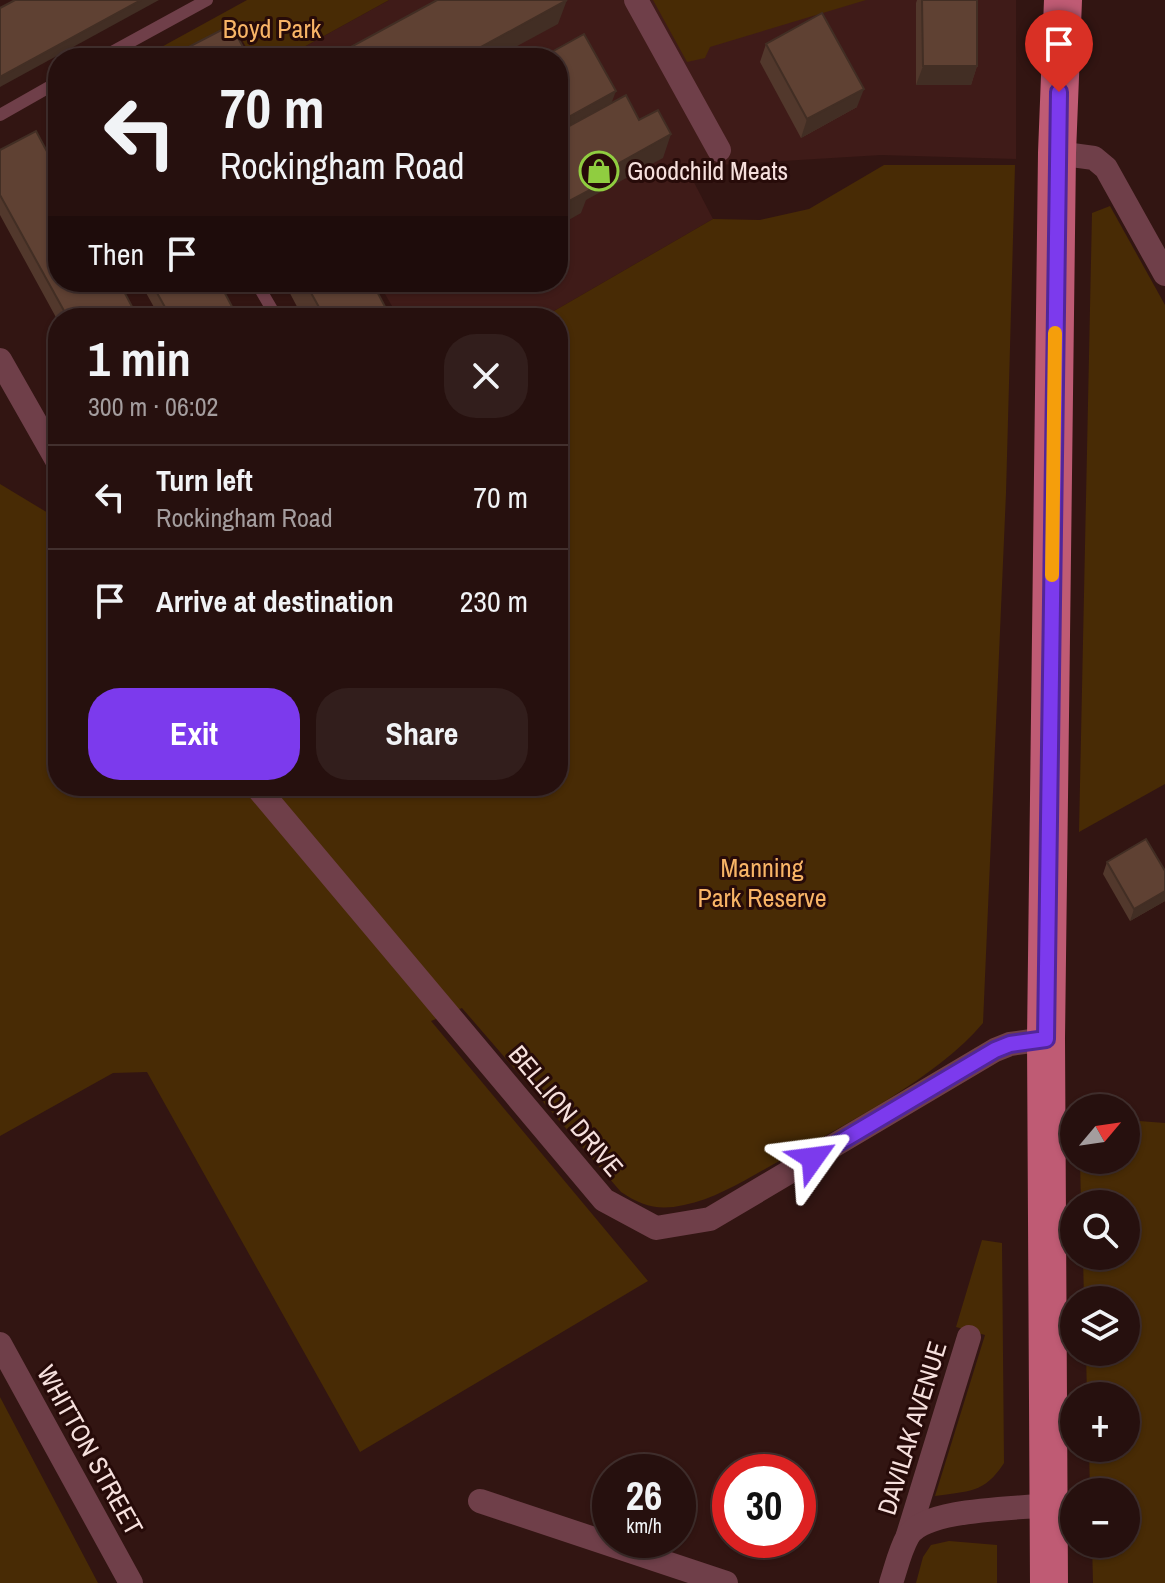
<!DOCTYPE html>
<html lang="en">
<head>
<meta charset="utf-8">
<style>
	body { margin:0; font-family:"Archivo Narrow",sans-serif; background:#321e1c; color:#f1f3f6; height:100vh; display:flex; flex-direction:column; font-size:30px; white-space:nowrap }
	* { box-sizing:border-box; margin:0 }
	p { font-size:26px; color:#a49d9e }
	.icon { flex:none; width:44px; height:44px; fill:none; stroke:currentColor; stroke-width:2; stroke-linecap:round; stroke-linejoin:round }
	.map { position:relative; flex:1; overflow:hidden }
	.side { position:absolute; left:48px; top:308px; width:520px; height:488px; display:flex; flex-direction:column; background:#26100e; border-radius:32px; box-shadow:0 2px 6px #0004,0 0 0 2px #42302e }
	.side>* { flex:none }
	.guide { position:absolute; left:48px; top:48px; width:520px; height:244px; border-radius:32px; box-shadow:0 2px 6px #0004,0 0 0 2px #42302e; background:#26100e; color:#f1f3f6; overflow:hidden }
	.needle { width:52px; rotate:61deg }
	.controls { position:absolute; left:1060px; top:1094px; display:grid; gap:16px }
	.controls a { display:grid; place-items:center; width:80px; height:80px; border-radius:50%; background:#26100e; box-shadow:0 2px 6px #0004,0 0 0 2px #42302e; font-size:40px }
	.speed { position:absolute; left:592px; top:1454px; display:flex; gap:16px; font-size:40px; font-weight:700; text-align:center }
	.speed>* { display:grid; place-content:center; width:104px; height:104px; border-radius:50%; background:#26100e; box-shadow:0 2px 6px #0004,0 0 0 2px #42302e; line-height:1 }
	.speed small { font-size:20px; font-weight:400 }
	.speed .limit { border:12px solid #d22; background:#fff; color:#111 }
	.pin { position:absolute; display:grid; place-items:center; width:68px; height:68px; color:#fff; margin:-82px -34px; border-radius:50% 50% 50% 0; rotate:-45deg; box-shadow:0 0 8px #0007 }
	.pin .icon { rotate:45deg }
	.me { position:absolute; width:88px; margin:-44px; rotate:59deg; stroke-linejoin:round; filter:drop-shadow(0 0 6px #0008) }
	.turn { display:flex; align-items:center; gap:28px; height:168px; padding:0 40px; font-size:36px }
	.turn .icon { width:104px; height:104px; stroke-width:2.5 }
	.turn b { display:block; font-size:56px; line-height:68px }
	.then { display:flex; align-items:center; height:76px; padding:0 40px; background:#0003; gap:16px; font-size:30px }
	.round { display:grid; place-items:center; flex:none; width:84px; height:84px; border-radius:32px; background:#321e1c }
	.overview { display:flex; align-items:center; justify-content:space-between; height:136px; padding:0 40px }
	h1 { font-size:48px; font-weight:700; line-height:60px }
	.action { display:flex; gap:16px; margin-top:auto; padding:16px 40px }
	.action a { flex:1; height:92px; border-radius:32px; background:#7c3aed; color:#fff; font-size:32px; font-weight:700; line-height:92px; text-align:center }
	.action a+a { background:#321e1c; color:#f1f3f6 }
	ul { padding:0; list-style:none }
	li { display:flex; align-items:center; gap:24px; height:104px; padding:0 40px; border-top:2px solid #42302e }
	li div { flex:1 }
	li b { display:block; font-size:30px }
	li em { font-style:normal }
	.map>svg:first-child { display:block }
	.built { fill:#3f1b18 }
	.green { fill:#482b05 }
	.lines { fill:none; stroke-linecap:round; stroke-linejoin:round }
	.lane { stroke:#6f3f49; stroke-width:12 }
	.street { stroke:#6f3f49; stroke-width:24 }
	.primary { stroke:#bf5b74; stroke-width:38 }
	.wall { fill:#52382c }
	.shaded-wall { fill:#422e24 }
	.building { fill:#5f4133; stroke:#422e24; stroke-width:2 }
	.route-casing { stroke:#51269a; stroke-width:20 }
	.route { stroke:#7c3aed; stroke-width:14 }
	.slow { stroke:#f59e0b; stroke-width:14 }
	.labels { text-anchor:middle; stroke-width:6; stroke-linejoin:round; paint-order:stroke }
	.park-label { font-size:26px; fill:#f8b466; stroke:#270b09 }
	.poi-label { font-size:26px; fill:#f6e0dd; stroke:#270b09; text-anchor:start }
	.street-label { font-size:26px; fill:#f6e0dd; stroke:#270b09 }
</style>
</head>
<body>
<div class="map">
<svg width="1165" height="1583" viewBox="0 0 1165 1583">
	<rect width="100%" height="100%" fill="#321512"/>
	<polygon class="built" points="389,0 1016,0 1016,159 881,155 686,167 713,219 542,318 399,318 378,282 558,282 558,58 284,58"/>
	<g class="green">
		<polygon points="247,0 389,0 284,58 252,58 236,29 184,58 160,58 156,50"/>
		<polygon points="653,0 866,0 710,47 705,58 687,62"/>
		<path d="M884,165H1015L1006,493L983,1023C937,1078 846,1124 783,1159C751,1176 719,1198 684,1205C658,1211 642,1206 621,1192L462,1008L431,1021L648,1281L360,1452L147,1072L113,1073L0,1136V484L58,519V786H558V318H542L713,219L760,220L809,209Z"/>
		<polygon points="1110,206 1165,305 1165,784 1079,832 1092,213"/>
		<polygon points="1126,1120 1165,1123 1165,1583 1093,1583 1092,1544 1126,1544 1126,1492 1090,1492 1089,1448 1126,1448 1126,1396 1087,1396 1086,1352 1126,1352 1126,1300 1084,1300 1083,1256 1126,1256 1126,1204 1081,1204 1080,1160 1126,1160"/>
		<path d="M982,1240L1002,1243L1004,1463C984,1494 968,1491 935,1496L985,1335L956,1327Z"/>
		<polygon points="0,1397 98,1583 0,1583"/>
		<polygon points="949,1541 997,1545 997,1583 916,1583 923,1557 931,1545"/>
	</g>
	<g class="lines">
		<g class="lane">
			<polyline points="101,58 207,0"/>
			<polyline points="0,115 58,82"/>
			<polyline points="256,282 277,318"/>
		</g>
		<g class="street">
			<polyline points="636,0 719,150"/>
			<polyline points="1057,153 1094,158 1106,168 1165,274"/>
			<polyline points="0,360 58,462"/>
			<polyline points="256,786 604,1200 656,1228 710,1219 995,1050 1010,1044 1046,1039"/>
			<polyline points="0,1344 131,1583"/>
			<polyline points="480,1501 726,1583"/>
			<polyline points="908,1535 969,1337"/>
			<path d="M891,1583C896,1568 900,1550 908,1536C925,1508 1016,1509 1049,1505"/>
		</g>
		<polyline class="primary" points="1049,1583 1046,1039 1057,153 1063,0"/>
	</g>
	<g class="wall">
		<polygon points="917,0 977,0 977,66 971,85 916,85 916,3"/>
		<polygon points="766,44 857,107 801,138 760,62"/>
		<polygon points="0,150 138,318 58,318 58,321 0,215"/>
		<polygon points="140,282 219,282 238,318 160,318"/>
		<polygon points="284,282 372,282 391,318 303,318"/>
		<polygon points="1107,862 1165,871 1165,901 1130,921 1103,874"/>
	</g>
	<g class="shaded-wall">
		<polygon points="141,0 159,0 0,87 0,77"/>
		<polygon points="567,0 558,24 495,58 461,58"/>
		<polygon points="923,66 977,66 971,85 916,85"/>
		<polygon points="864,89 857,107 801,138 807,119"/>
		<polygon points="616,91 607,115 558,142 558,123"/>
		<polygon points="671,134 663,158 586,200 581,213 558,226 558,207 585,182"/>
		<polygon points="1165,891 1165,901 1130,921 1134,909"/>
	</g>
	<g class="building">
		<polygon points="15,0 141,0 0,77 0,8"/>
		<polygon points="437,0 567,0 461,58 338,58 336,55"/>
		<polygon points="922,0 977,0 977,66 923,66"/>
		<polygon points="822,13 864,89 807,119 766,44"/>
		<polygon points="231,25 249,58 182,58 179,52"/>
		<polygon points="584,34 616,91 558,123 558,58 541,58"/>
		<polygon points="626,95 639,120 658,110 671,134 585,182 590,190 558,207 558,132"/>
		<polygon points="36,131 58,172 58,282 119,282 138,318 68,318 0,195 0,150"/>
		<polygon points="151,282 219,282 238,318 171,318"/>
		<polygon points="305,282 372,282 391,318 325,318"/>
		<polygon points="1146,839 1165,871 1165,891 1134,909 1107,862"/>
	</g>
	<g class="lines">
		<g class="route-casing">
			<polyline id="route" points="813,1158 995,1050 1010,1044 1046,1039 1059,92"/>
		</g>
		<use href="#route" class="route"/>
		<polyline class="slow" points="1052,575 1055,333"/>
	</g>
	<defs>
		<g id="shop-ring" transform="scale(2)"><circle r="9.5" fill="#270b09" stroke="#90cd40" stroke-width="1.5"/><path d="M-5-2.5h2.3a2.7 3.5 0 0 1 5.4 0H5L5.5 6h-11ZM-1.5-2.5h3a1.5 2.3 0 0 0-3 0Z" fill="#90cd40"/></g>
	</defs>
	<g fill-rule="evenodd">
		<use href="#shop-ring" x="599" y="171"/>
	</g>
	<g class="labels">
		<g class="park-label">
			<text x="272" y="38">Boyd Park</text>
			<text x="762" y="877">Manning<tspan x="762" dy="30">Park Reserve</tspan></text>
		</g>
		<g class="poi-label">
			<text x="627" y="180">Goodchild Meats</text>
		</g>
		<g class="street-label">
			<text transform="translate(566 1111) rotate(50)" y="9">BELLION DRIVE</text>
			<text transform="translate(912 1428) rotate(-73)" y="9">DAVILAK AVENUE</text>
			<text transform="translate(90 1450) rotate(61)" y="9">WHITTON STREET</text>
		</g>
	</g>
</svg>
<div class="controls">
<a><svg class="needle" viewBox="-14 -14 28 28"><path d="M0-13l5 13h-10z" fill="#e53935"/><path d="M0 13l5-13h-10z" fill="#a49d9e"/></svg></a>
<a><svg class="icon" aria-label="search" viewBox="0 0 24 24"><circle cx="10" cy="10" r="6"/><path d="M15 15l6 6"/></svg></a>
<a><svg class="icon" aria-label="layers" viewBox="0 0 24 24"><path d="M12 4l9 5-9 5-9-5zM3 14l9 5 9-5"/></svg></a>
<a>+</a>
<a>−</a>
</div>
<div class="speed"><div>26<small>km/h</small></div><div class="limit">30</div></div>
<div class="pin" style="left:1059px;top:92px;background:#d93025"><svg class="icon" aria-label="arrive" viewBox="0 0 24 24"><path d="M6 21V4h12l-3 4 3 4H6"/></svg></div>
<svg class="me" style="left:813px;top:1158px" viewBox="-20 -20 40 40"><path d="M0-17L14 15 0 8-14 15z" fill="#7c3aed" stroke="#fff" stroke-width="4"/></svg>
<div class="guide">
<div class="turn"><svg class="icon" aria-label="left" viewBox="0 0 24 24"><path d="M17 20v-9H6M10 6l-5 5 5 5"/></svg><div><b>70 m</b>Rockingham Road</div></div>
<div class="then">Then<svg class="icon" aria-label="arrive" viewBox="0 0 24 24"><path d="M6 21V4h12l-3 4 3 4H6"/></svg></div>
</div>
<section class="side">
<div class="overview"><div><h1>1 min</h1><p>300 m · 06:02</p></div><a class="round"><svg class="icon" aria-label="close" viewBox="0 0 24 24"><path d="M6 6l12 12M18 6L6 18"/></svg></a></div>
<ul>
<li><svg class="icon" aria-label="left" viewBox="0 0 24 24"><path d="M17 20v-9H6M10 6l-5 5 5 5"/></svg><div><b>Turn left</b><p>Rockingham Road</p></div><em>70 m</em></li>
<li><svg class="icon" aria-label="arrive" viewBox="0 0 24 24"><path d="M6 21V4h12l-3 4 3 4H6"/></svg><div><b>Arrive at destination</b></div><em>230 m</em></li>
</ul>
<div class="action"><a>Exit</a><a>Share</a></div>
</section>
</div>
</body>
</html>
